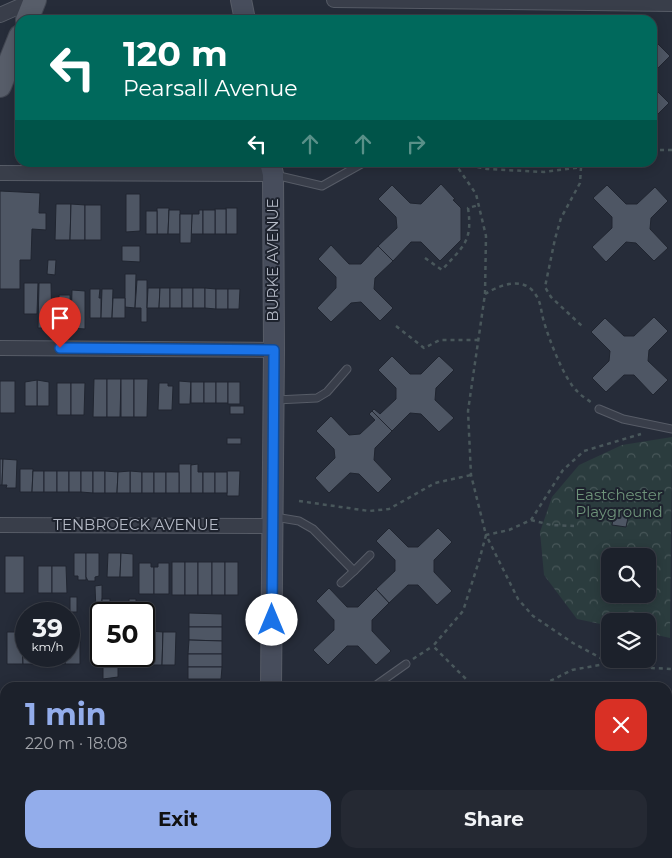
<!DOCTYPE html>
<html lang="en">
<head>
<meta charset="utf-8">
<style>
	body { margin:0; font-family:Montserrat,sans-serif; background:#252933; color:#f1f3f6; height:100vh; display:flex; flex-direction:column; font-size:19px; white-space:nowrap }
	* { box-sizing:border-box; margin:0 }
	p { font-size:16px; color:#a0a3a9 }
	.icon { flex:none; width:28px; height:28px; fill:none; stroke:currentColor; stroke-width:2; stroke-linecap:round; stroke-linejoin:round }
	.map { position:relative; flex:1; overflow:hidden }
	.sheet { position:absolute; left:0px; top:682px; width:672px; height:176px; display:flex; flex-direction:column; background:#1c212b; border-radius:15px 15px 0 0; box-shadow:0 2px 12px #0003,0 0 0 1px #3a3e47 }
	.sheet>* { flex:none }
	.hud { position:absolute; left:15px; top:15px; width:642px; height:152px; border-radius:15px; box-shadow:0 2px 12px #0003,0 0 0 1px #3a3e47; background:#00695c; color:#fff; overflow:hidden }
	.controls { position:absolute; left:601px; top:548px; display:grid; gap:10px }
	.controls a { display:grid; place-items:center; width:55px; height:55px; border-radius:10px; background:#1c212b; box-shadow:0 2px 12px #0003,0 0 0 1px #3a3e47; font-size:25px }
	.speed { position:absolute; left:15px; top:602px; display:flex; gap:10px; font-size:25px; font-weight:700; text-align:center }
	.speed>* { display:grid; place-content:center; width:65px; height:65px; border-radius:50%; background:#1c212b; box-shadow:0 2px 12px #0003,0 0 0 1px #3a3e47; line-height:1 }
	.speed small { font-size:12px; font-weight:400 }
	.speed .limit { border:2px solid #111; border-radius:8px; background:#fff; color:#111 }
	.pin { position:absolute; display:grid; place-items:center; width:42px; height:42px; color:#fff; margin:-51px -21px; border-radius:50% 50% 50% 0; rotate:-45deg; box-shadow:0 0 5px #0007 }
	.pin .icon { rotate:45deg }
	.me { position:absolute; width:55px; margin:-28px; rotate:0deg; stroke-linejoin:round; filter:drop-shadow(0 0 4px #0008) }
	.turn { display:flex; align-items:center; gap:18px; height:105px; padding:0 25px; font-size:22px }
	.turn .icon { width:65px; height:65px; stroke-width:2.5 }
	.turn b { display:block; font-size:35px; line-height:42px }
	.lanes { display:flex; align-items:center; height:48px; padding:0 25px; background:#0003; justify-content:center; gap:25px; direction:ltr }
	.lanes .off { opacity:.35 }
	.round { display:grid; place-items:center; flex:none; width:52px; height:52px; border-radius:15px; background:#252933 }
	.head { display:flex; align-items:center; justify-content:space-between; height:85px; padding:0 25px }
	h1 { font-size:30px; font-weight:700; line-height:38px; color:#93adeb }
	.primary-button { display:flex; gap:10px; margin-top:auto; padding:10px 25px }
	.primary-button a { flex:1; height:58px; border-radius:15px; background:#93adeb; color:#111; font-size:20px; font-weight:700; line-height:58px; text-align:center }
	.primary-button a+a { background:#252933; color:#f1f3f6 }
	.map>svg:first-child { display:block }
	.park { fill:url(#park-crowns); fill-rule:evenodd }
	.building { fill:#4e5664; stroke:#202530 }
	.lines { fill:none; stroke-linecap:round; stroke-linejoin:round }
	.service-casing { stroke:#575c67; stroke-width:9 }
	.minor-casing { stroke:#575c67; stroke-width:16 }
	.secondary-casing { stroke:#575c67; stroke-width:22 }
	.primary-casing { stroke:#424752; stroke-width:24 }
	.path { stroke:#49575b; stroke-width:2.5; stroke-dasharray:4 4; stroke-linecap:butt }
	.service { stroke:#393e4a; stroke-width:7 }
	.minor { stroke:#393e4a; stroke-width:14 }
	.secondary { stroke:#474d5c; stroke-width:20 }
	.primary { stroke:#575d69; stroke-width:22 }
	.route-casing { stroke:#114b97; stroke-width:12 }
	.route { stroke:#1a73e8; stroke-width:9 }
	.labels { text-anchor:middle; stroke-width:4; stroke-linejoin:round; paint-order:stroke }
	.street-label { font-size:15px; fill:#b4b9c5; stroke:#1e232e }
	.park-label { font-size:15px; fill:#6e937a; stroke:#1e232e }
</style>
</head>
<body>
<div class="map">
<svg width="672" height="858" viewBox="0 0 672 858">
	<defs>
		<pattern id="park-crowns" width="20" height="18" patternUnits="userSpaceOnUse" patternTransform="scale(1.25)"><rect width="20" height="18" fill="#2b3c3e"/><path d="M2 6a3 3 0 1 1 6 0M12 15a3 3 0 1 1 6 0" fill="none" stroke="#475658"/></pattern>
	</defs>
	<rect width="100%" height="100%" fill="#262c39"/>
	<path class="park" d="M672,437L670,638L648,633V621H610V626L577,619L544,575L540,532L552,497L579,465L622,445ZM610,556H648V594H610Z"/>
	<g class="building">
		<polygon points="65,17 120,17 120,20 63,20"/>
		<polygon points="657,43 670,56 652,74 652,47"/>
		<polygon points="652,86 669,103 655,117 652,114"/>
		<polygon points="441,184 455,199 453,200 461,208 461,240 440,261 421,242 411,242 393,261 378,246 397,228 396,217 378,199 392,185 410,203 421,204"/>
		<polygon points="607,185 626,204 637,204 655,187 668,201 651,218 650,229 668,248 654,261 636,243 626,242 606,262 592,247 612,228 612,217 593,198"/>
		<polygon points="0,191 40,193 39,213 46,213 46,230 32,229 31,260 20,260 20,289 0,289"/>
		<polygon points="126,194 140,194 140,231 126,232"/>
		<polygon points="56,204 71,204 70,240 55,240"/>
		<polygon points="71,204 85,205 85,240 70,240"/>
		<rect x="85" y="205" width="16" height="35"/>
		<polygon points="157,208 169,208 168,234 157,234"/>
		<rect x="226" y="208" width="11" height="26"/>
		<rect x="215" y="209" width="11" height="25"/>
		<polygon points="169,210 180,210 180,234 168,234"/>
		<polygon points="199,210 203,210 203,234 191,234 192,214 199,214"/>
		<rect x="203" y="210" width="12" height="24"/>
		<rect x="146" y="211" width="11" height="23"/>
		<polygon points="180,214 192,214 191,243 180,243"/>
		<polygon points="331,245 349,264 361,264 378,246 393,261 375,278 374,289 393,308 380,321 361,302 351,303 331,322 317,308 336,288 336,277 318,259"/>
		<polygon points="122,246 140,246 140,262 122,261"/>
		<polygon points="48,260 56,260 55,275 47,274"/>
		<polygon points="125,274 136,274 135,308 125,307"/>
		<polygon points="137,280 147,280 147,322 141,322 141,308 135,308"/>
		<polygon points="24,283 38,283 37,314 24,314"/>
		<polygon points="39,283 51,283 52,328 38,328"/>
		<polygon points="148,288 160,288 159,308 147,308"/>
		<polygon points="160,288 170,288 170,308 159,308"/>
		<rect x="170" y="288" width="12" height="20"/>
		<rect x="182" y="288" width="11" height="20"/>
		<rect x="193" y="288" width="12" height="20"/>
		<polygon points="205,288 216,289 216,309 205,308"/>
		<polygon points="90,289 100,289 99,298 101,298 101,318 90,318"/>
		<polygon points="102,289 113,289 112,318 101,318"/>
		<rect x="216" y="289" width="12" height="20"/>
		<polygon points="228,289 240,289 239,309 228,309"/>
		<polygon points="72,290 85,291 85,329 71,328"/>
		<polygon points="59,295 70,295 71,323 57,323 57,301 59,301"/>
		<polygon points="113,298 125,298 125,318 112,318"/>
		<polygon points="654,317 668,331 649,350 648,361 668,380 653,395 634,375 624,375 606,392 592,378 609,361 610,351 591,332 605,318 624,336 634,336"/>
		<polygon points="392,356 410,374 421,374 439,356 454,370 436,388 435,400 454,418 439,432 421,414 410,413 392,431 372,411 374,409 380,414 396,399 396,388 378,370"/>
		<polygon points="94,379 107,379 107,417 93,417"/>
		<polygon points="107,379 121,379 120,417 107,417"/>
		<rect x="121" y="379" width="13" height="38"/>
		<polygon points="134,379 148,379 147,417 134,417"/>
		<polygon points="37,380 49,382 49,406 37,406"/>
		<polygon points="37,380 37,406 25,406 25,382"/>
		<rect x="0" y="381" width="15" height="32"/>
		<polygon points="179,381 191,382 190,404 179,404"/>
		<rect x="191" y="382" width="13" height="21"/>
		<rect x="204" y="382" width="12" height="21"/>
		<rect x="216" y="382" width="12" height="21"/>
		<rect x="228" y="382" width="12" height="22"/>
		<rect x="57" y="383" width="14" height="32"/>
		<polygon points="71,383 85,383 84,415 71,415"/>
		<polygon points="159,383 168,383 168,386 173,386 172,410 158,410"/>
		<rect x="230" y="406" width="14" height="8"/>
		<polygon points="372,411 392,431 375,448 374,460 392,479 378,493 359,474 350,473 329,493 315,478 335,458 334,449 316,431 331,416 349,435 360,434 375,420 369,414"/>
		<rect x="227" y="438" width="14" height="6"/>
		<polygon points="0,459 3,459 2,485 0,485"/>
		<polygon points="3,459 17,460 16,488 6,488 7,485 2,485"/>
		<rect x="179" y="464" width="12" height="29"/>
		<polygon points="198,464 198,472 203,472 203,493 191,493 191,465"/>
		<polygon points="20,469 33,469 32,492 20,492"/>
		<polygon points="33,471 44,471 44,492 32,492"/>
		<rect x="44" y="471" width="13" height="21"/>
		<rect x="57" y="471" width="12" height="21"/>
		<rect x="69" y="471" width="12" height="21"/>
		<polygon points="81,471 93,471 93,493 81,492"/>
		<rect x="93" y="471" width="12" height="22"/>
		<polygon points="105,471 118,472 117,493 105,493"/>
		<polygon points="130,471 142,472 142,493 130,493"/>
		<polygon points="130,471 130,493 117,493 118,472"/>
		<polygon points="227,471 240,471 239,496 227,496"/>
		<rect x="142" y="472" width="12" height="21"/>
		<rect x="154" y="472" width="12" height="21"/>
		<rect x="166" y="472" width="13" height="21"/>
		<rect x="203" y="472" width="12" height="21"/>
		<rect x="215" y="472" width="12" height="21"/>
		<polygon points="615,510 629,513 626,527 612,525"/>
		<polygon points="389,528 408,547 418,547 438,528 452,542 434,560 434,572 452,591 437,605 418,585 408,585 389,603 376,589 395,571 395,560 376,541"/>
		<polygon points="74,553 86,553 86,580 78,580 78,576 74,576"/>
		<polygon points="86,553 99,553 99,576 95,577 95,581 88,581 86,577"/>
		<polygon points="108,553 121,553 120,577 107,577"/>
		<polygon points="121,553 133,554 133,577 120,577"/>
		<rect x="5" y="556" width="19" height="37"/>
		<rect x="172" y="562" width="13" height="33"/>
		<rect x="185" y="562" width="13" height="33"/>
		<rect x="198" y="562" width="14" height="33"/>
		<rect x="212" y="562" width="13" height="33"/>
		<rect x="225" y="562" width="13" height="33"/>
		<polygon points="139,563 151,563 151,567 154,567 154,594 139,594"/>
		<polygon points="158,563 169,563 169,594 154,594 154,567 158,567"/>
		<rect x="38" y="566" width="14" height="27"/>
		<polygon points="52,566 66,566 67,593 52,593"/>
		<polygon points="102,585 102,611 96,611 95,586"/>
		<polygon points="329,588 347,607 358,607 376,589 389,603 372,620 372,631 391,651 376,665 358,646 347,646 328,665 313,650 334,630 334,620 316,601"/>
		<rect x="70" y="597" width="7" height="15"/>
		<rect x="102" y="599" width="8" height="12"/>
		<polygon points="129,599 136,599 136,612 129,613"/>
		<polygon points="189,613 222,614 222,627 189,627"/>
		<polygon points="144,625 147,625 147,632 149,631 149,665 135,665 135,656 144,656"/>
		<polygon points="189,627 222,627 222,641 189,640"/>
		<polygon points="149,631 163,632 162,665 149,665"/>
		<polygon points="7,632 22,632 23,664 7,664"/>
		<polygon points="22,632 26,632 26,656 39,656 39,664 23,664"/>
		<polygon points="69,632 80,632 80,664 65,664 65,656 69,656"/>
		<polygon points="163,632 176,632 175,665 162,665"/>
		<polygon points="189,640 222,641 222,654 188,654"/>
		<rect x="188" y="654" width="34" height="13"/>
		<polygon points="49,656 65,656 65,664 49,665"/>
		<polygon points="103,656 118,656 118,677 103,679"/>
		<rect x="122" y="656" width="13" height="9"/>
		<polygon points="188,667 222,667 221,679 188,679"/>
		<rect x="0" y="735" width="3" height="33"/>
		<rect x="3" y="735" width="2" height="33"/>
		<polygon points="4,833 5,854 31,854 31,856 4,856"/>
	</g>
	<g class="lines">
		<g class="service-casing">
			<g id="service">
				<polyline points="275,175 322,186 365,162"/>
				<polyline points="276,400 317,398 327,392 347,369"/>
				<polyline points="599,409 623,419 672,429"/>
				<polyline points="275,517 299,521 313,529 354,571 370,555"/>
				<polyline points="341,583 354,571"/>
				<polyline points="372,688 406,664"/>
			</g>
		</g>
		<g class="minor-casing">
			<g id="minor">
				<polyline points="334,0 672,4"/>
				<polyline points="0,15 34,0"/>
				<polyline points="0,173 273,174"/>
				<polyline points="0,348 274,350"/>
				<polyline points="0,525 272,526"/>
				<polyline points="0,700 5,700"/>
			</g>
		</g>
		<g class="secondary-casing">
			<g id="secondary">
				<polyline points="241,0 245,20"/>
				<polyline points="270,162 273,174 274,350 271,688"/>
				<polyline points="271,858 271,854"/>
			</g>
		</g>
		<g class="primary-casing">
			<g id="primary">
				<polyline points="27,20 35,0"/>
				<polyline points="0,86 20,36"/>
			</g>
		</g>
		<g class="path">
			<polyline points="652,150 672,150"/>
			<polyline points="454,162 476,194 486,236 485,294 468,411 471,475 486,535 479,561 463,611 433,646 475,688"/>
			<polyline points="454,162 487,169 544,172 597,165 601,162"/>
			<polyline points="581,167 580,183 561,218 555,239 545,287 551,297 583,327"/>
			<path d="M425,258L442,270C463,246 473,242 468,208L479,205"/>
			<path d="M485,294C498,286 519,277 532,290C542,301 540,309 544,322C549,339 564,379 577,391C581,396 587,399 592,403"/>
			<polyline points="396,326 424,348 440,340 478,340"/>
			<polyline points="299,501 369,511 389,509 435,483 471,475"/>
			<polyline points="531,520 551,525 574,526"/>
			<polyline points="413,659 433,646"/>
			<polyline points="610,663 573,643 533,616 518,599 486,535 509,530 531,520 563,470 584,451 641,434"/>
			<polyline points="536,688 572,670 610,663 652,668 672,669"/>
			<polyline points="668,755 672,755"/>
		</g>
		<use href="#service" class="service"/>
		<use href="#minor" class="minor"/>
		<use href="#secondary" class="secondary"/>
		<use href="#primary" class="primary"/>
	</g>
	<g class="lines">
		<g class="route-casing">
			<polyline id="route" points="60,348 274,350 272,620"/>
		</g>
		<use href="#route" class="route"/>
	</g>
	<g class="labels">
		<g class="street-label">
			<text transform="translate(273 260) rotate(-90)" y="5">BURKE AVENUE</text>
			<text x="136" y="530">TENBROECK AVENUE</text>
		</g>
		<g class="park-label">
			<text x="619" y="500">Eastchester<tspan x="619" dy="17">Playground</tspan></text>
		</g>
	</g>
</svg>
<div class="controls">
<a><svg class="icon" aria-label="search" viewBox="0 0 24 24"><circle cx="10" cy="10" r="6"/><path d="M15 15l6 6"/></svg></a>
<a><svg class="icon" aria-label="layers" viewBox="0 0 24 24"><path d="M12 4l9 5-9 5-9-5zM3 14l9 5 9-5"/></svg></a>
</div>
<div class="speed"><div>39<small>km/h</small></div><div class="limit">50</div></div>
<div class="pin" style="left:60px;top:348px;background:#d93025"><svg class="icon" aria-label="arrive" viewBox="0 0 24 24"><path d="M6 21V4h12l-3 4 3 4H6"/></svg></div>
<svg class="me" style="left:272px;top:620px" viewBox="-20 -20 40 40"><circle r="19" fill="#fff"/><path d="M0-13L10 11 0 6-10 11z" fill="#1a73e8"/></svg>
<div class="hud">
<div class="turn"><svg class="icon" aria-label="left" viewBox="0 0 24 24"><path d="M17 20v-9H6M10 6l-5 5 5 5"/></svg><div><b>120 m</b>Pearsall Avenue</div></div>
<div class="lanes"><svg class="icon" aria-label="left" viewBox="0 0 24 24"><path d="M17 20v-9H6M10 6l-5 5 5 5"/></svg><svg class="icon off" aria-label="ahead" viewBox="0 0 24 24"><path d="M12 20V5M6 11l6-6 6 6"/></svg><svg class="icon off" aria-label="ahead" viewBox="0 0 24 24"><path d="M12 20V5M6 11l6-6 6 6"/></svg><svg class="icon off" aria-label="right" viewBox="0 0 24 24"><path d="M7 20v-9h11M14 6l5 5-5 5"/></svg></div>
</div>
<section class="sheet">
<div class="head"><div><h1>1 min</h1><p>220 m · 18:08</p></div><a class="round" style="background:#d93025;color:#fff"><svg class="icon" aria-label="close" viewBox="0 0 24 24"><path d="M6 6l12 12M18 6L6 18"/></svg></a></div>
<div class="primary-button"><a>Exit</a><a>Share</a></div>
</section>
</div>
</body>
</html>
